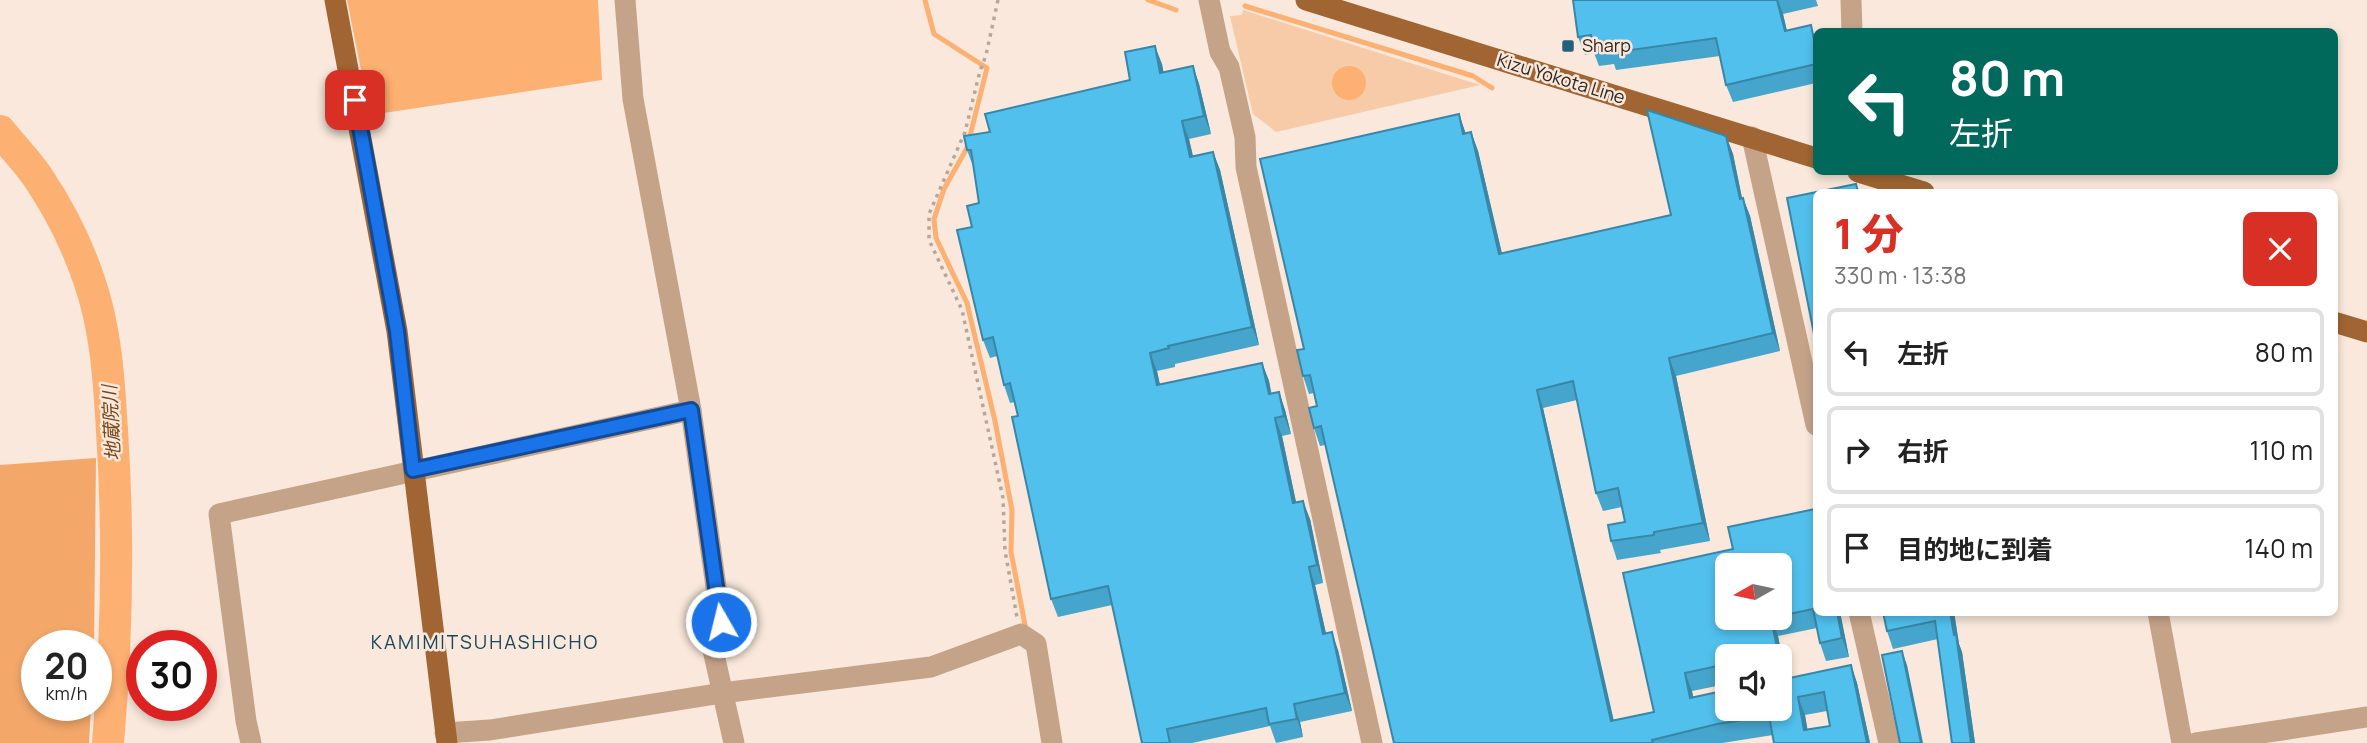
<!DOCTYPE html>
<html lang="ja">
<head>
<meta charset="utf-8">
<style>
	body { margin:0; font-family:Manrope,"Noto Sans JP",sans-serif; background:#f6f6f6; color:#222; height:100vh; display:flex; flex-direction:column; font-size:26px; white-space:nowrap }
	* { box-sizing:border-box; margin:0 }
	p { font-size:23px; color:#767676 }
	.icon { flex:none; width:38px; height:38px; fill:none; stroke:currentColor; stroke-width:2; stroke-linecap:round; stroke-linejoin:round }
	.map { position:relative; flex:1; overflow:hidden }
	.drawer { position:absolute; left:1813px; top:189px; width:525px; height:427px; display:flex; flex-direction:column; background:#fff; border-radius:10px; box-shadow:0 4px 10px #0003 }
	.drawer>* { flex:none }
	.guide { position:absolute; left:1813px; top:28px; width:525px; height:147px; border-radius:10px; box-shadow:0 4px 10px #0003; background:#00695c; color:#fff; overflow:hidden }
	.needle { width:46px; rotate:261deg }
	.fabs { position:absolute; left:1715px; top:553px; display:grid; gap:14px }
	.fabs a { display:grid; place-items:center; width:77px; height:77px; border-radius:10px; background:#fff; box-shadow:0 4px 10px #0003; font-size:35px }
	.speed { position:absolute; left:21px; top:630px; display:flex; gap:14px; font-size:35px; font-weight:700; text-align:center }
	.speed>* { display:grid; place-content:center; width:91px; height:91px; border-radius:50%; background:#fff; box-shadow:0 4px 10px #0003; line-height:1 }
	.speed small { font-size:18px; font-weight:400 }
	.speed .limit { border:10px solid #d22; background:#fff; color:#111 }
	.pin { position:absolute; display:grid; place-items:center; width:60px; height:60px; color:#fff; margin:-30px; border-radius:14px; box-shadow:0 4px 10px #0006 }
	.me { position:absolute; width:77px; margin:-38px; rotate:352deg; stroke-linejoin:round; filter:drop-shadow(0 0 5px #0008) }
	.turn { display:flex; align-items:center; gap:24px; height:147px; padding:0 21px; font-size:32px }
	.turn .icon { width:91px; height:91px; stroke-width:2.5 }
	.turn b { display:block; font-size:49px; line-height:60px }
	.round { display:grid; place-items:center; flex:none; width:74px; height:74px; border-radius:10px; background:#f6f6f6 }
	.summary { display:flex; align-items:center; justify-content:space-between; height:119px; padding:0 21px }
	h1 { font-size:42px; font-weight:800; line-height:52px; color:#d93025 }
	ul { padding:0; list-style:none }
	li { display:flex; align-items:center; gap:21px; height:88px; margin:0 14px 10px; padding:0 7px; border:4px solid #e0e0e0; border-radius:10px }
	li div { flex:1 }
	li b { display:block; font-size:26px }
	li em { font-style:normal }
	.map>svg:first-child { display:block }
	.green { fill:#f7caa8 }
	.forest { fill:#f3a86a }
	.water { fill:#fcb072 }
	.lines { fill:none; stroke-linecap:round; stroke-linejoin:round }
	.stream { stroke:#fcb072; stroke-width:5 }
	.river { stroke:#fcb072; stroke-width:32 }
	.path { stroke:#b5a79d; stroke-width:3.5; stroke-dasharray:3.5 5; stroke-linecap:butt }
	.minor { stroke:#c5a389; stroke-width:21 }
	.major { stroke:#a06532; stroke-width:21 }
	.wall { fill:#46a5cc; fill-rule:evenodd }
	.shaded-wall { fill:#3986a6 }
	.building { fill:#51c0ed; stroke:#3986a6; stroke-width:2; fill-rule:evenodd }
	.route-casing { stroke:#114b97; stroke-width:18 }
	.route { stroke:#1a73e8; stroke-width:12 }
	.poi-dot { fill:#246078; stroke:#f9e8db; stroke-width:2.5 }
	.labels { text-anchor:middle; stroke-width:5; stroke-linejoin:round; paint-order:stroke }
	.poi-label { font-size:18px; fill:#2c2520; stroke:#f9e8db; text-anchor:start }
	.street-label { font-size:18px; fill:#2c2520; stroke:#f9e8db }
	.water-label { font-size:19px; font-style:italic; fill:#764518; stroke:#f9e8db }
	.neighbourhood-label { font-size:19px; letter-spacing:2px; fill:#164659; stroke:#f9e8db }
</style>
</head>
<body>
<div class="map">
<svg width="2367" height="743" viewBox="0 0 2367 743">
	<rect width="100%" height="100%" fill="#f9e8db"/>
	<polygon class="green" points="1243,10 1480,85 1276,132 1253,114 1230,16 1242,15"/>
	<polygon class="forest" points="96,458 94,646 37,646 37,705 91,705 89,743 0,743 0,465"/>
	<g class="water">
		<polygon points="347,0 598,0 602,80 370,115"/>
		<circle cx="1349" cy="83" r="17"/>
	</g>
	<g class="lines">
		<g class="stream">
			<polyline points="925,0 934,34 987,68 967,148 944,189 934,219 936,238 967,303 995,421 1012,510 1011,552 1026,630"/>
			<polyline points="1148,0 1176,10"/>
			<polyline points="1245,6 1473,76 1492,88"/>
		</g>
		<path class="river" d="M0,131C12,146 26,160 37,176C58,207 77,244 89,280C106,328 109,380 112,431C119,536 117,639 108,743"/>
		<polyline class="path" points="998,0 986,55 980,71 965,132 929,214 929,240 962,310 1003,498 1005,551 1017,617"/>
		<g class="minor">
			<polyline points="625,0 633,99 691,410 721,622 713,650 734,743"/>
			<polyline points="1209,0 1220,52 1229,67 1245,137 1246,167 1372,743"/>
			<polyline points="1851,0 1852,32"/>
			<polyline points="1752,137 1816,425"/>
			<polyline points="1859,612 1889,743"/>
			<polyline points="2158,612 2182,743"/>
			<polyline points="445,733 490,730 722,693 931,667 1021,634 1036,644 1052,743"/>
			<polyline points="251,743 246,721 219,514 691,410"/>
			<polyline points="2196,743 2367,717"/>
		</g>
		<g class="major">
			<polyline points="335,0 397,331 447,743"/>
			<polyline points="1306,0 1816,158"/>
			<polyline points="1858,172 1924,192"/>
			<polyline points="2334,322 2367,332"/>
		</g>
	</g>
	<g class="wall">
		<polygon points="1573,0 1816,0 1818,6 1783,14 1787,31 1816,40 1816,83 1733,102 1726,85 1720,56 1616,70 1614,64 1599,66 1594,53 1585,55 1578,37"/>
		<polygon points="1162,64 1163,72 1193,66 1199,84 1211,134 1189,139 1193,156 1213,152 1220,170 1259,345 1175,364 1175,367 1157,371 1160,385 1262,363 1269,381 1271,394 1279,392 1285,410 1291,434 1282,436 1296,502 1310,519 1323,583 1315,585 1326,633 1338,650 1352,711 1300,722 1303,737 1276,743 1270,726 1192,743 1142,743 1112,605 1058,617 1051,599 1015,402 1010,403 1004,385 997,356 990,358 983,340 972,227 979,203 974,169 967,150 990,132 1130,80"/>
		<path d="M1647,110L1726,136L1733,154L1742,199L1743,198L1750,216L1780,351L1676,376L1710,541L1660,550L1661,553L1617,560L1611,541L1608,525L1625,522L1622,507L1603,511L1596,493L1577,400L1543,408L1613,720L1654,712L1623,573L1733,549L1728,527L1815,509L1816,512V612H1840L1849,657L1826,661L1820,643L1817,628L1778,636L1785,672L1780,673V656H1727V684L1692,691L1693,697L1727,690V709H1780V680L1851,665L1857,683L1870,743H1774L1773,735L1722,743H1394L1325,445L1320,446L1314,428L1309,408L1317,406L1314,393L1309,394L1303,376L1297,350L1304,349L1260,159L1459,114L1466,134L1471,132L1478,151L1502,253L1671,215ZM1727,565H1780V618H1727ZM1827,711L1830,726L1807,730L1805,715Z"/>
		<polygon points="1954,612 1959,644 1962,652 1975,743 1952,743 1938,639 1893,649 1887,631"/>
	</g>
	<g class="shaded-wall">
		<polygon points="1778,0 1783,14 1791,49 1785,31"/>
		<polygon points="1155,46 1162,64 1167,91 1160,73"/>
		<polygon points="1193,66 1199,84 1211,134 1204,116"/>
		<polygon points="1459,114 1465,132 1470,153 1463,134"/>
		<polygon points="1182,121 1189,139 1197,175 1190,157"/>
		<polygon points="1471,132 1478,151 1506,272 1499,254"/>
		<polygon points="1726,136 1733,154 1746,217 1740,199"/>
		<polygon points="1213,152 1220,170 1259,345 1252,327"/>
		<polygon points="1743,198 1750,216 1780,351 1773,333"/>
		<polygon points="1150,353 1157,371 1164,404 1157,385"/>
		<polygon points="1669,358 1676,376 1710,541 1703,523"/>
		<polygon points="1262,363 1269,381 1275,412 1269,394"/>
		<polygon points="1537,390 1543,408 1618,739 1611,721"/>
		<polygon points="1279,392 1285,410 1291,434 1284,416"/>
		<polygon points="1275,418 1282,436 1300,521 1293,503"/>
		<polygon points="1303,501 1310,519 1323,583 1317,565"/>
		<polygon points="1309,567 1315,585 1330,652 1323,634"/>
		<polygon points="1837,612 1840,612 1849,657 1842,638"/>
		<polygon points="1950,612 1954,612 1959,644 1962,652 1975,743 1971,743"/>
		<polygon points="1771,618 1778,636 1785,672 1778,653"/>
		<polygon points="1332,632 1338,650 1352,711 1345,693"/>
		<polygon points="1902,651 1907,665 1923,743 1921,743"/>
		<polygon points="1851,665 1857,683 1870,743 1867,743"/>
		<polygon points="1685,673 1692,691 1697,716 1690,698"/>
		<polygon points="1798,697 1805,715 1810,743 1804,730"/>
		<polygon points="1294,704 1300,722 1303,737 1297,719"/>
	</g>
	<g class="building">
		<polygon points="1573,0 1777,0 1785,31 1811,25 1816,49 1816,64 1726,85 1716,38 1610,53 1608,46 1592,48 1591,35 1578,37"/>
		<polygon points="1155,46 1160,73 1193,66 1204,116 1182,121 1190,157 1213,152 1252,327 1168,346 1169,348 1150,353 1157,385 1262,363 1269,394 1279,392 1284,416 1275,418 1293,503 1303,501 1317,565 1309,567 1323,634 1332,632 1345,693 1294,704 1297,719 1269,724 1266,708 1167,729 1170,743 1142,743 1108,586 1051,599 1012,417 1018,416 1010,383 1004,385 993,337 983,340 957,230 972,227 967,206 979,203 971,150 967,150 964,136 990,132 985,114 1130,80 1125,52"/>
		<path d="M1647,110L1726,136L1740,199L1743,198L1773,333L1669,358L1703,523L1654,532V535L1611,541L1608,525L1625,522L1618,488L1596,493L1573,381L1537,390L1611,721L1654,712L1623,573L1733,549L1728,527L1815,509L1816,514V612H1837L1842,638L1820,643L1813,609L1780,616V565H1727V618H1772H1771L1778,653L1765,656H1727V664L1685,673L1690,698L1727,690V709H1780V680L1851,665L1867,743H1774L1769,716L1717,724L1652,740L1653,743H1394L1321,426L1314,428L1309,408L1317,406L1310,375L1303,376L1297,350L1304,349L1260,159L1459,114L1463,134L1471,132L1499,254L1671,215ZM1824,692L1830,726L1804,730L1798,697Z"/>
		<polygon points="1856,184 1858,192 1816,192 1816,344 1787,198"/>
		<polygon points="1883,612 1950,612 1954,635 1956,634 1971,743 1952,743 1935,621 1887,631"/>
		<polygon points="1902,651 1921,743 1900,743 1882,655"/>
	</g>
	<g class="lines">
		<g class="route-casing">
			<polyline id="route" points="355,100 397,331 413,470 691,410 721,622"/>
		</g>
		<use href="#route" class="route"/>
	</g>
	<rect class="poi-dot" x="1561" y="39" width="14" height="14" rx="3.5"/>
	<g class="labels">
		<g class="poi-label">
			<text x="1582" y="52">Sharp</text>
		</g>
		<g class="street-label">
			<text transform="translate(1561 79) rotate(17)" y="6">Kizu Yokota Line</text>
		</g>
		<g class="water-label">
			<text transform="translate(111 423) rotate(-93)" y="7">地蔵院川</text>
		</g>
		<g class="neighbourhood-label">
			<text x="485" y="649">KAMIMITSUHASHICHO</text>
		</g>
	</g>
</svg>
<div class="fabs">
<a><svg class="needle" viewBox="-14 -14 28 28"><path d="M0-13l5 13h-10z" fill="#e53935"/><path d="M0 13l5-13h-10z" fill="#767676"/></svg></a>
<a><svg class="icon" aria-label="sound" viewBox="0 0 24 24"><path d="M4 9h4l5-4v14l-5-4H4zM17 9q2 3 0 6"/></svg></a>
</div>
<div class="speed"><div>20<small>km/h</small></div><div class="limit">30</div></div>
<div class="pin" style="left:355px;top:100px;background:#d93025"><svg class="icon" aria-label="arrive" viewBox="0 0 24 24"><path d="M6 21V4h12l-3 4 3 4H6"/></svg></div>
<svg class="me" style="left:721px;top:622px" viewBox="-20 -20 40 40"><circle r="17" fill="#1a73e8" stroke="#fff" stroke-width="3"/><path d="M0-11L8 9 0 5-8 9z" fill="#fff"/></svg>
<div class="guide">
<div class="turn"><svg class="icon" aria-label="left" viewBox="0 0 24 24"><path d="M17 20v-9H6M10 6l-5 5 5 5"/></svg><div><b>80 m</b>左折</div></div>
</div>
<section class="drawer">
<div class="summary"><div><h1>1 分</h1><p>330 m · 13:38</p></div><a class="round" style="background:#d93025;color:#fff"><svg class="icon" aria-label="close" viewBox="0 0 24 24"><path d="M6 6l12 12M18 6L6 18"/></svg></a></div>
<ul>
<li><svg class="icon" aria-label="left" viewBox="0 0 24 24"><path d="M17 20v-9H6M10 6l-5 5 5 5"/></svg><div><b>左折</b></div><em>80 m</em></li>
<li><svg class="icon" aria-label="right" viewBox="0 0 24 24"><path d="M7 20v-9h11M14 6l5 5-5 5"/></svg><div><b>右折</b></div><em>110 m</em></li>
<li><svg class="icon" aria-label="arrive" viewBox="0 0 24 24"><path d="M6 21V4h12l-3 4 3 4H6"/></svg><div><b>目的地に到着</b></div><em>140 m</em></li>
</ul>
</section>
</div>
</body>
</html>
